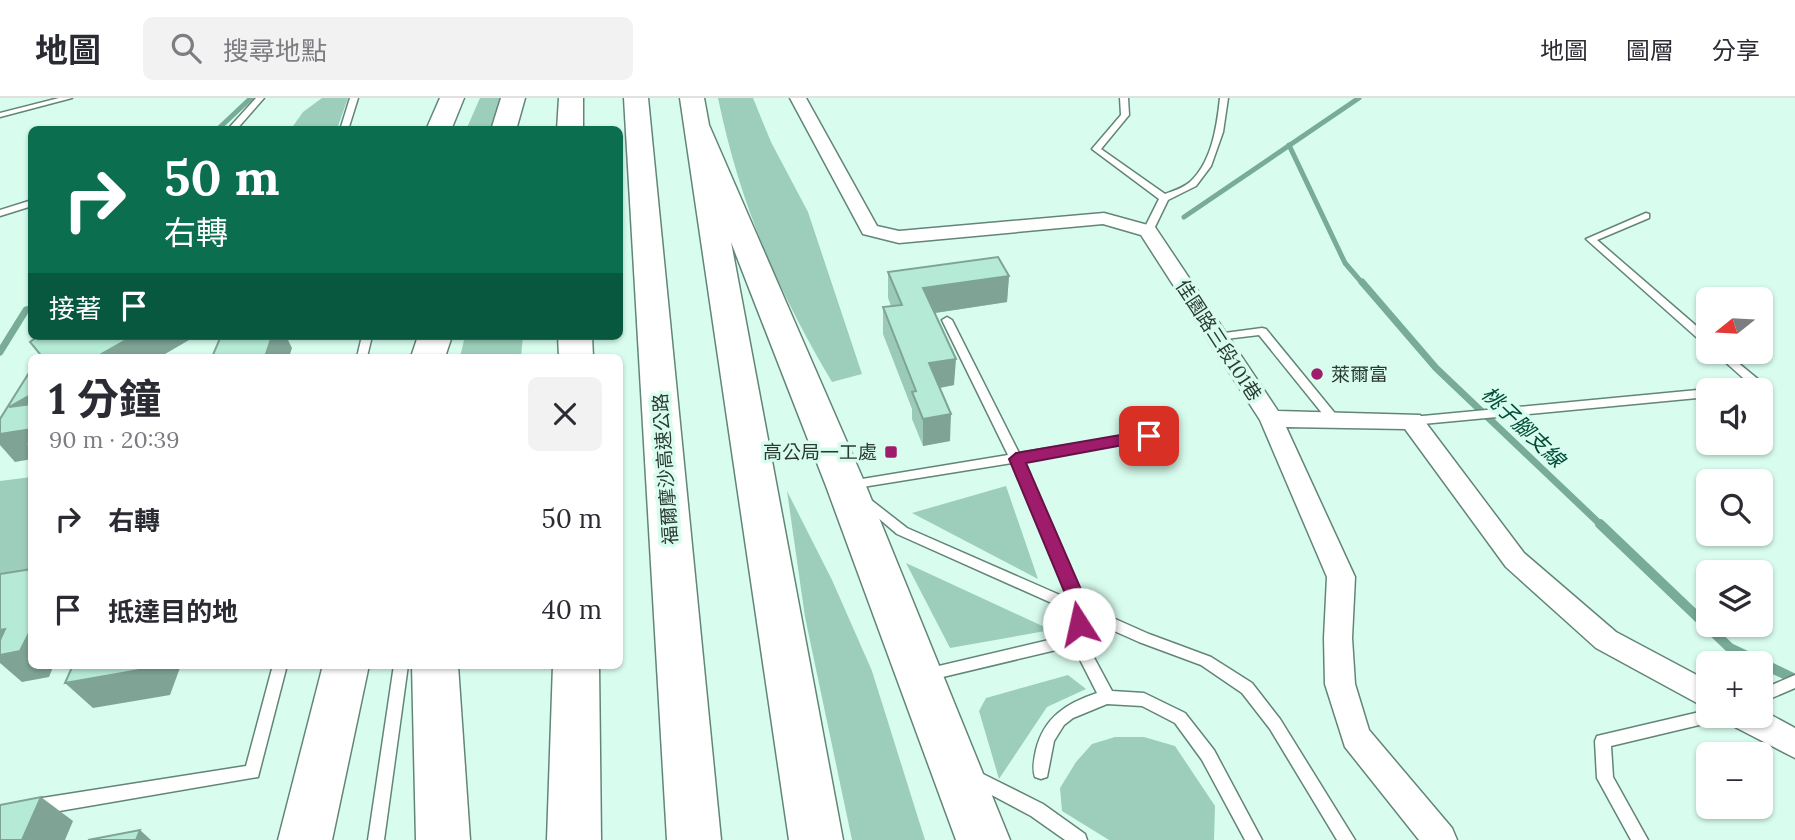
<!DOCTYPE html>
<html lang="zh-TW">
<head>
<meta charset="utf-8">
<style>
	body { margin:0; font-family:Lora,"Noto Sans TC",serif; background:#f2f2f3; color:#2b2b33; height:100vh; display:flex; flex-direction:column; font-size:26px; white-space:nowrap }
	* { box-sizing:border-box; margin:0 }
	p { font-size:23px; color:#7c7c81 }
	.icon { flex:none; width:38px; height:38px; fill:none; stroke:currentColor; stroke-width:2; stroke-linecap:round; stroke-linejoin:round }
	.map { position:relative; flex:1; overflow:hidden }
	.panel { position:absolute; left:28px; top:256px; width:595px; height:315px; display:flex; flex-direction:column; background:#fff; border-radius:10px; box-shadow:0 2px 5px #0004 }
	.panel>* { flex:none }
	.hud { position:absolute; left:28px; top:28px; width:595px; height:214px; border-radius:10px; box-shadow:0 2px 5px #0004; background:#0b6e4f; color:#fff; overflow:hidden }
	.needle { width:46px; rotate:252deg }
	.tools { position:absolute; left:1696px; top:189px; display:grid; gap:14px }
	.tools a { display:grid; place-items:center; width:77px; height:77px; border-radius:10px; background:#fff; box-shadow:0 2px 5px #0004; font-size:35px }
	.pin { position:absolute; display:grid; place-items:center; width:60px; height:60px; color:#fff; margin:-30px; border-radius:14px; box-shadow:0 4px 10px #0006 }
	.me { position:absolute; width:77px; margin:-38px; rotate:350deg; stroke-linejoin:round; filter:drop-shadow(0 0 5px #0008) }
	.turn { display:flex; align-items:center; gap:24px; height:147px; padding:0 21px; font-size:32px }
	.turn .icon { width:91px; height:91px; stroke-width:2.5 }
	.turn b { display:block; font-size:49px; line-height:60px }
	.then { display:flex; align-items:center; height:66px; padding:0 21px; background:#0003; gap:14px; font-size:26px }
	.round { display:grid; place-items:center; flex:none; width:74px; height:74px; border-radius:10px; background:#f2f2f3 }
	.summary { display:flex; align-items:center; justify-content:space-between; height:119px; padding:0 21px }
	h1 { font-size:42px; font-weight:700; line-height:52px }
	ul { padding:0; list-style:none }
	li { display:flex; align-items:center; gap:21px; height:91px; padding:0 21px }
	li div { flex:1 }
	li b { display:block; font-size:26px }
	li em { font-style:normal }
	header { display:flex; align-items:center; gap:42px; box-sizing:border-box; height:98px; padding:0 35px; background:#fff; border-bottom:2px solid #e1e1e2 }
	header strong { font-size:33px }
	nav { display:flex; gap:38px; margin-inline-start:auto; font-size:24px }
	.search { width:490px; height:63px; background:#f2f2f3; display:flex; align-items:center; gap:18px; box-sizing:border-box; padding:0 24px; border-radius:10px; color:#7c7c81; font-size:26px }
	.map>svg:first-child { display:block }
	.green { fill:#9dcebb }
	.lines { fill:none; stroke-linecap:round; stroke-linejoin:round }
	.stream-far2 { stroke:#78ab98; stroke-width:5 }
	.stream-far1 { stroke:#78ab98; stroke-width:7 }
	.stream { stroke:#78ab98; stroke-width:10 }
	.lane-casing { stroke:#638578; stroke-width:3 }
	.street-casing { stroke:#638578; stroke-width:3 }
	.highway-casing { stroke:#638578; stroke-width:3 }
	.lane { fill:#fff; fill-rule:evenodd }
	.street { fill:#fff; fill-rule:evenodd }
	.highway { fill:#fff; fill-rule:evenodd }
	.wall { fill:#9ccab8 }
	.shaded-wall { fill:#7fa496 }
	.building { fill:#b5ebd6; stroke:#7fa496; stroke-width:2 }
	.route { fill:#9f1b6c; stroke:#671246; stroke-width:2 }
	.poi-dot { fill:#9f1b6c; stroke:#d8fdee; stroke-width:2.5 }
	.labels { text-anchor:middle; stroke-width:7; stroke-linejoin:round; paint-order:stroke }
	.street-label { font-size:19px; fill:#2c3a35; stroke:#d8fdee }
	.poi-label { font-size:19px; fill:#2c3a35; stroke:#d8fdee; text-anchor:start }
	.water-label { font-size:21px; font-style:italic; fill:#014c39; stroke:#d8fdee }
</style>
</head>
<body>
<header>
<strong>地圖</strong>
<div class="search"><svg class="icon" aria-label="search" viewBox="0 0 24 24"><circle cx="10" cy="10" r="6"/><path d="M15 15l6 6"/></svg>搜尋地點</div>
<nav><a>地圖</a><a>圖層</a><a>分享</a></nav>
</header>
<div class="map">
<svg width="1795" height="742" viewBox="0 0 1795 742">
	<rect width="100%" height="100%" fill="#d8fdee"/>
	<g class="green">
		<polygon points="322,0 348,0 337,31 291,31 303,14"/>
		<polygon points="480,0 502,0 491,31 466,32"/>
		<path d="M718,0H753L771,44L808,114L862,276L832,284C777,191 740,107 718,0Z"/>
		<polygon points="465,238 523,238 521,259 460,259"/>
		<polygon points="31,379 31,499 0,504 0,383"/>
		<polygon points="1006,388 1038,481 912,415"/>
		<polygon points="787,393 832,482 872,573 925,742 852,742 805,519"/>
		<polygon points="906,465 1051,532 950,550"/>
		<polygon points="1068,577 1086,591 1047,609 999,681 979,613 986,600"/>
		<polygon points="1115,639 1144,639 1175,648 1215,708 1214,742 1109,742 1062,713 1060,690 1076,664 1092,646"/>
	</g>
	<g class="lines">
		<g class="stream-far2">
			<polyline points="217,32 251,0"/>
			<polyline points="1289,47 1345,165 1363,186"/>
			<polyline points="1184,119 1359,0"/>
		</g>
		<g class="stream-far1">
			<polyline points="1362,184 1436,270 1601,427"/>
			<polyline points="0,254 26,212 32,211"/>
		</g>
		<polyline class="stream" points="1600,426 1730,550 1795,581"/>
		<g class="lane-casing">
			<g id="lane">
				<polygon points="59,0 72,0 0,19 0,15"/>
				<polygon points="256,0 264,0 236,32 227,32"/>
				<polygon points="350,0 358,0 348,32 340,32"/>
				<path d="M1120,0H1128L1129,17L1101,51L1165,96C1173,93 1183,90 1190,84C1212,64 1217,28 1220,0H1228L1223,34L1211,68L1196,88L1168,102L1153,133L1148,136L1143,133L1159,101L1092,51L1121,17Z"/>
				<polygon points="32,102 32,108 0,118 0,112"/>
				<polygon points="1646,115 1649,116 1649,120 1597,142 1708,238 1708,247 1704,246 1586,141"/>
				<path d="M947,219L952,222L1019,355L1149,334L1153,335L1155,338L1153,341L1149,342L1023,363L1086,508L1149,536L1211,559L1252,585L1280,621L1355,742H1337L1270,631L1242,595L1201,567L1139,544L1087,521L1084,541L1112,593L1144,595L1185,615L1214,652L1262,742H1245L1202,662L1175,625L1142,608L1107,606L1073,620L1064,627L1054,643L1047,679L1041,681L1035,679C1032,671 1034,661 1036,652C1044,619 1067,605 1097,595L1073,548L926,583L921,581L919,577L921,573L926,571L1070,537L1074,515L897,436L856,401L858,398H866L907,430L1069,501L1012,365L850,391L844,387L850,383L1008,357L942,222Z"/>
				<polygon points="1262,230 1266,231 1338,319 1340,322 1338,325 1330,325 1259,237 1217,242 1212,239 1217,236"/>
				<polygon points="362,238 372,238 367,259 357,259"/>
				<polygon points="1714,254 1725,254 1765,287 1767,290 1765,293 1734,292 1735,289 1751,287"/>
				<polygon points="1708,291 1711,292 1708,292 1708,299 1412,327 1406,323 1412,319"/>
				<polygon points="273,567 287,567 258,679 36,717 30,715 28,709 30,703 36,701 246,668"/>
				<polygon points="394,567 408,567 384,742 368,742"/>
				<polygon points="1795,577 1795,590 1760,605 1760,592"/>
				<polygon points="1708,612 1708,618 1719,618 1716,623 1611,648 1613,679 1648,742 1631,742 1597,680 1595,643 1597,638"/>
				<polygon points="975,672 1043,706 1085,736 1087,742 1065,742 1031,718 969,685 967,680 969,675"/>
			</g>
		</g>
		<g class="street-casing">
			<g id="street">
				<polygon points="790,0 806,0 877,128 899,133 1104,115 1155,129 1278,313 1420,317 1524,455 1616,534 1708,583 1708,611 1596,550 1506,469 1405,331 1286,329 1355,479 1352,540 1355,586 1369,632 1452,730 1457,742 1419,742 1345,649 1325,586 1324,540 1327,479 1260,322 1141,137 1103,126 899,145 863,136"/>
				<polygon points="1760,611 1795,630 1795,660 1733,628 1729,618 1760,618"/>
			</g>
		</g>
		<g class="highway-casing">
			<g id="highway">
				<polygon points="440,0 464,0 451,32 426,32"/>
				<polygon points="501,0 525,0 516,32 491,32"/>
				<polygon points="559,0 583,0 583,32 557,32"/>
				<polygon points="624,0 648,0 721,742 667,742"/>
				<polygon points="680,0 704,0 709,27 866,388 1010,742 956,742 826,388 731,144 843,742 789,742"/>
				<polygon points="418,238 452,238 445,259 411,259"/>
				<polygon points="558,238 592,238 593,259 559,259"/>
				<polygon points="323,567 369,567 332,742 278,742"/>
				<polygon points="412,567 458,567 470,742 416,742"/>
				<polygon points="553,567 599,567 601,742 547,742"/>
			</g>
		</g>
		<use href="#lane" class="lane"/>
		<use href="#street" class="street"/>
		<use href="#highway" class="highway"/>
	</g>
	<polygon class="wall" points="888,174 1009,178 1007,204 934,215 954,287 940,290 950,343 923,348 912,321 912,311 883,236 883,209 891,208 888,200"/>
	<g class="shaded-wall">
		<polygon points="1009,178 1007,204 922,217 923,190"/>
		<polygon points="133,238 190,238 189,242 160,259 96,259"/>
		<polygon points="272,238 286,238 292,250 289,259 265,259"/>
		<polygon points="956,261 954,287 928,292 929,265"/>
		<polygon points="32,296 32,361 15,364 0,347 0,336 9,309"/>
		<polygon points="951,316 950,343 923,348 923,321"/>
		<polygon points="32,529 32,567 54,567 49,579 22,584 0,565 0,532"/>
		<polygon points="147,567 181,567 170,597 93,610 65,585"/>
		<polygon points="41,699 73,723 65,742 22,742"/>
		<polygon points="140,732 151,742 136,742"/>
	</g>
	<g class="building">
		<polygon points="998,159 1009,178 923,190 956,261 929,265 951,316 923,321 912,294 916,293 883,209 902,207 888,174"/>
		<polygon points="38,238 133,238 96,259 38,259 40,256 30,244"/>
		<polygon points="221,238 272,238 265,259 212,259"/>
		<polygon points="32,270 32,296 9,309 32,306 32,331 0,336 0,321"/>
		<polygon points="32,337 32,347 25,348"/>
		<polygon points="32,471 32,529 20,553 0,557 0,542 5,531 0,532 0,476"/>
		<polygon points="73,567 147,567 145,571 65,585"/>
		<polygon points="41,699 22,742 0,742 0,707"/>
		<polygon points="140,732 136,742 88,742"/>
	</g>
	<polygon class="route" points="1149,332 1157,338 1155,341 1026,365 1090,512 1085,532 1079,534 1072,532 1069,526 1072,512 1009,361 1016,355"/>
	<g class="poi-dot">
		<circle cx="1317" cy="276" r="7"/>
		<rect x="884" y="347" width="14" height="14" rx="3.5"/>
	</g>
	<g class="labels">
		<g class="street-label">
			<text transform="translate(1219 242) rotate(57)" y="7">佳園路三段101巷</text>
			<text transform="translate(665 371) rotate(-94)" y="7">福爾摩沙高速公路</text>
		</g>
		<g class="poi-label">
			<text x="1331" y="283">萊爾富</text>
			<text x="877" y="361" text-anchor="end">高公局一工處</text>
		</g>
		<g class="water-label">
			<text transform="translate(1523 329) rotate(44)" y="7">桃子腳支線</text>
		</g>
	</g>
</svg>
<div class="tools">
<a><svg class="needle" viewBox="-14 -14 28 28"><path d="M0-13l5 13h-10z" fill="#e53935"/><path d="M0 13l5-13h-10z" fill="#7c7c81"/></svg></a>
<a><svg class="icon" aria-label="sound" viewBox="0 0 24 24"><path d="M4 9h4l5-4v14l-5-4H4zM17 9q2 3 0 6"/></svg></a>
<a><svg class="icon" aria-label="search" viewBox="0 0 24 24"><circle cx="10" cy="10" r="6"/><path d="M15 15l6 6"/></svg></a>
<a><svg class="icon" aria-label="layers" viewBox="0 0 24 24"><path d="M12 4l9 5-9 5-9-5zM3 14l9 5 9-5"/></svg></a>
<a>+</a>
<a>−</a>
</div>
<div class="pin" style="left:1149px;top:338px;background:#d93025"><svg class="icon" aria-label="arrive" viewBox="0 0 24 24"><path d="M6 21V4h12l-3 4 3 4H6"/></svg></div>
<svg class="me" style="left:1079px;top:526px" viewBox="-20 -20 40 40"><circle r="19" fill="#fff"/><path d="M0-13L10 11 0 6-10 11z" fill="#9f1b6c"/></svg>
<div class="hud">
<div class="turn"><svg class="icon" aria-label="right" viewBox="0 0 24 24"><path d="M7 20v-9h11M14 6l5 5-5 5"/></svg><div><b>50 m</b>右轉</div></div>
<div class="then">接著<svg class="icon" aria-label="arrive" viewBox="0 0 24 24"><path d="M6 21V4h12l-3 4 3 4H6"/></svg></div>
</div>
<section class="panel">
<div class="summary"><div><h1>1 分鐘</h1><p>90 m · 20:39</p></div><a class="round"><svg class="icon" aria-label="close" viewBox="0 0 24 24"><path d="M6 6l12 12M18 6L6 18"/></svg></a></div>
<ul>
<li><svg class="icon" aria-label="right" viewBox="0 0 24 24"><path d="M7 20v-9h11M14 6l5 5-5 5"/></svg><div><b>右轉</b></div><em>50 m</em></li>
<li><svg class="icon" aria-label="arrive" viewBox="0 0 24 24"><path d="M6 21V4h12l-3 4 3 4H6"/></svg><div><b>抵達目的地</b></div><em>40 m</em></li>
</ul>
</section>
</div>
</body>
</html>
